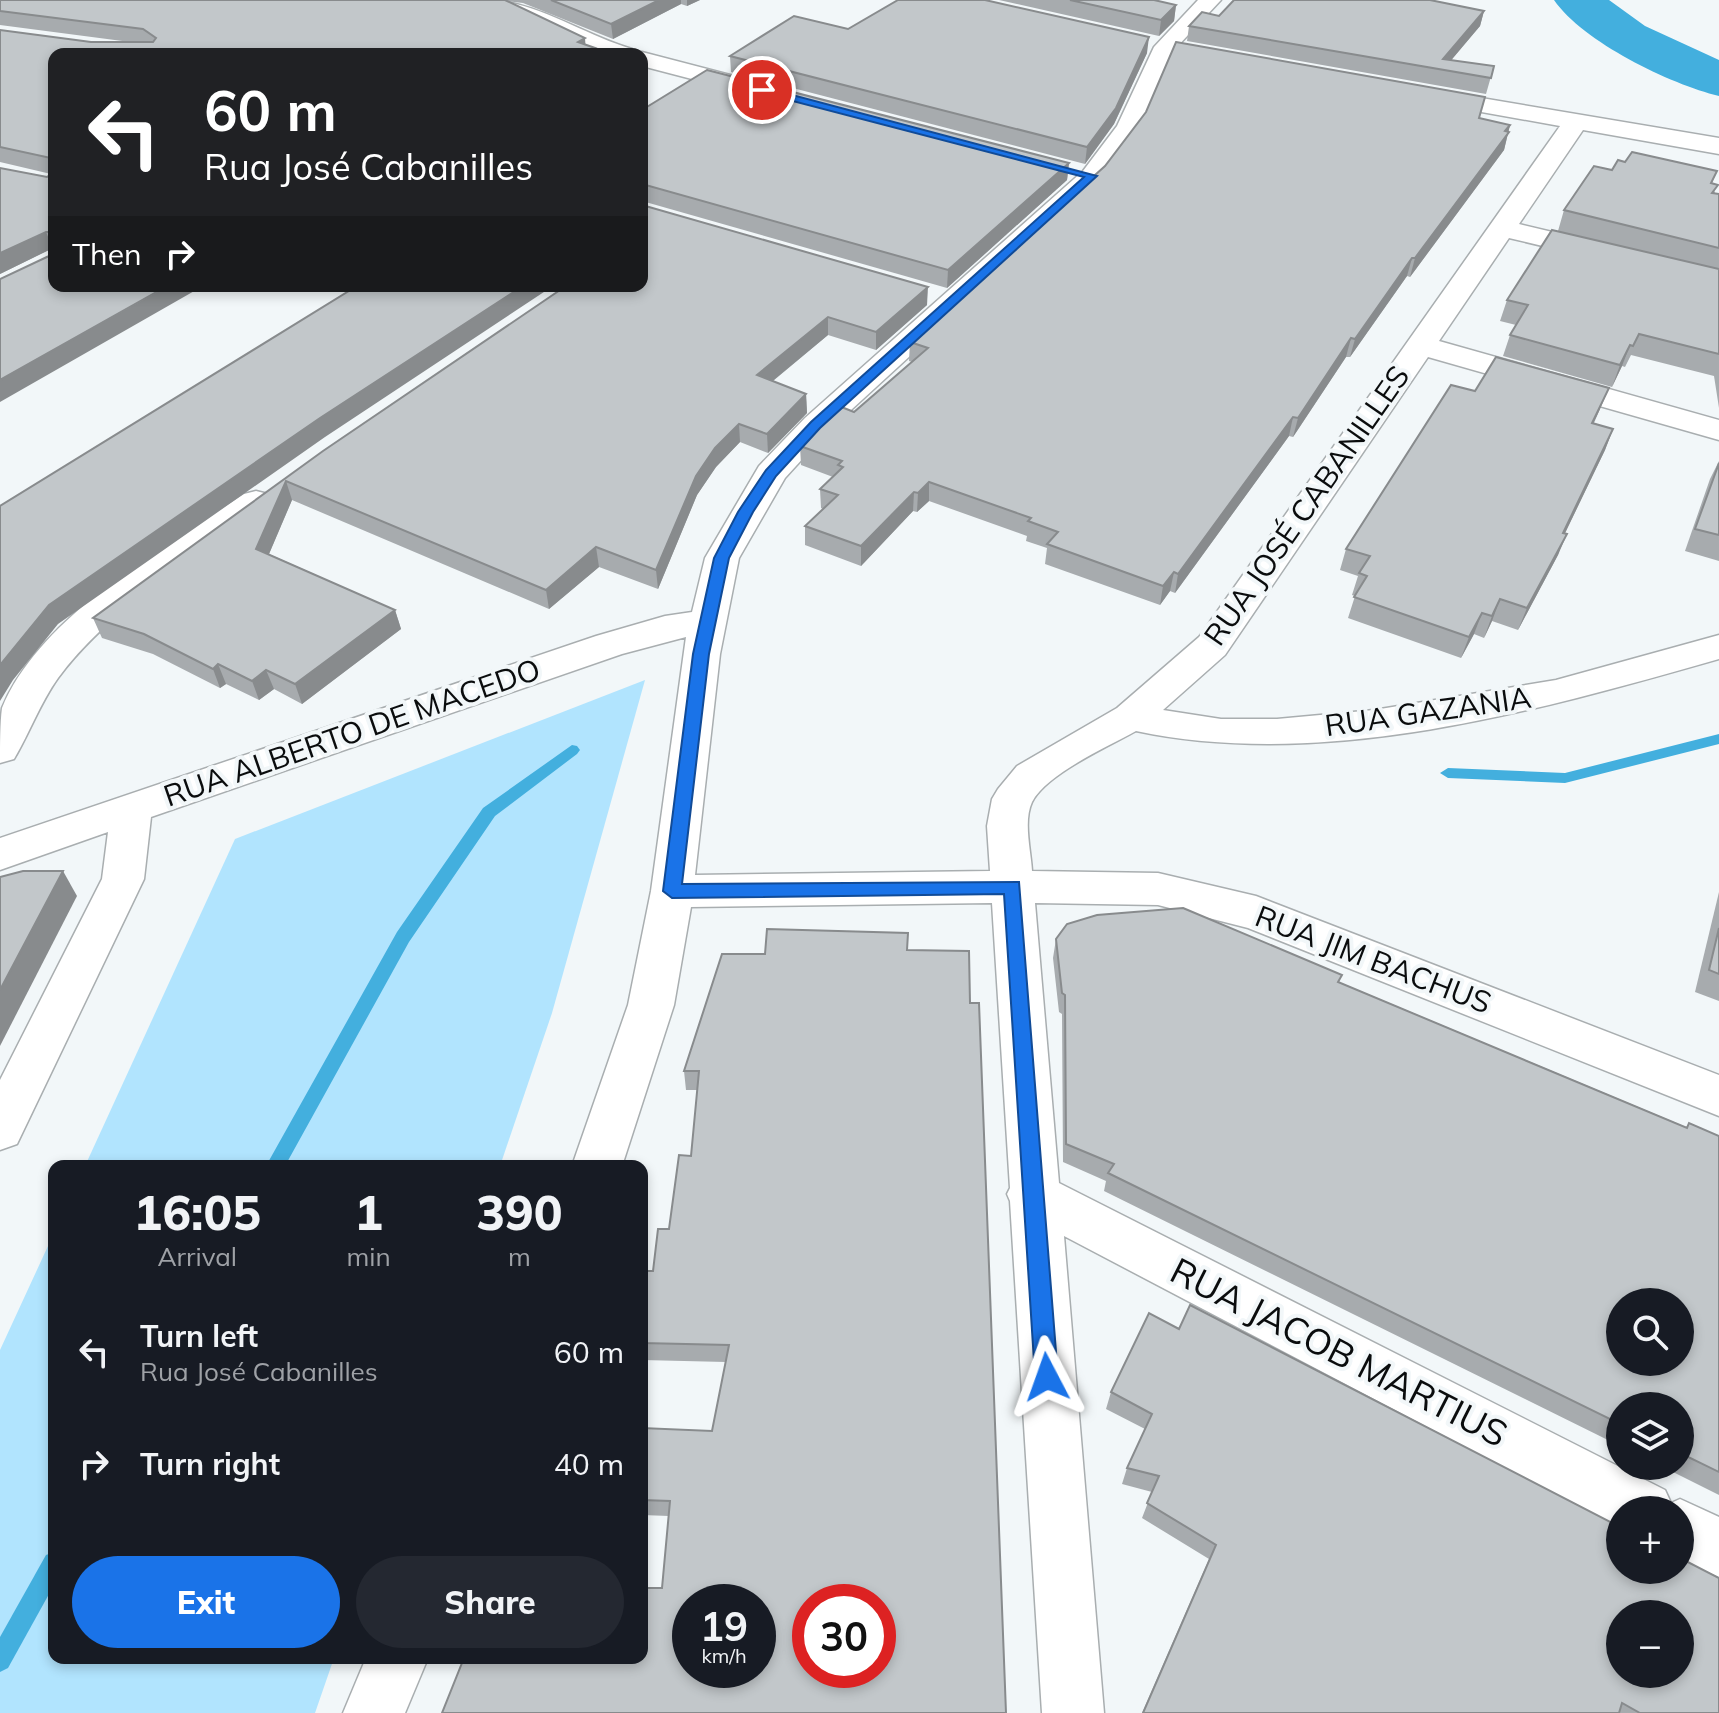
<!DOCTYPE html>
<html lang="en">
<head>
<meta charset="utf-8">
<style>
	body { margin:0; font-family:Mulish,sans-serif; background:#242831; color:#f1f3f6; height:100vh; display:flex; flex-direction:column; font-size:30px; white-space:nowrap }
	* { box-sizing:border-box; margin:0 }
	p { font-size:26px; color:#9ea1a6 }
	.icon { flex:none; width:44px; height:44px; fill:none; stroke:currentColor; stroke-width:2; stroke-linecap:round; stroke-linejoin:round }
	.map { position:relative; flex:1; overflow:hidden }
	.details { position:absolute; left:48px; top:1160px; width:600px; height:504px; display:flex; flex-direction:column; background:#171b24; border-radius:16px; box-shadow:0 4px 12px #0003 }
	.details>* { flex:none }
	.hud { position:absolute; left:48px; top:48px; width:600px; height:244px; border-radius:16px; box-shadow:0 4px 12px #0003; background:#202124; color:#fff; overflow:hidden }
	.tools { position:absolute; left:1606px; top:1288px; display:grid; gap:16px }
	.tools a { display:grid; place-items:center; width:88px; height:88px; border-radius:50%; background:#171b24; box-shadow:0 4px 12px #0003; font-size:40px }
	.speed { position:absolute; left:672px; top:1584px; display:flex; gap:16px; font-size:40px; font-weight:700; text-align:center }
	.speed>* { display:grid; place-content:center; width:104px; height:104px; border-radius:50%; background:#171b24; box-shadow:0 4px 12px #0003; line-height:1 }
	.speed small { font-size:20px; font-weight:400 }
	.speed .limit { border:12px solid #d22; background:#fff; color:#111 }
	.pin { position:absolute; display:grid; place-items:center; width:68px; height:68px; color:#fff; margin:-34px; border:4px solid #fff; border-radius:50%; box-shadow:0 2px 8px #0007 }
	.me { position:absolute; width:88px; margin:-44px; rotate:356deg; stroke-linejoin:round; filter:drop-shadow(0 0 6px #0008) }
	.turn { display:flex; align-items:center; gap:28px; height:168px; padding:0 24px; font-size:36px }
	.turn .icon { width:104px; height:104px; stroke-width:2.5 }
	.turn b { display:block; font-size:56px; line-height:68px }
	.then { display:flex; align-items:center; height:76px; padding:0 24px; background:#0003; gap:16px; font-size:30px }
	.eta { display:flex; justify-content:space-evenly; align-items:center; height:136px; text-align:center }
	.eta b { font-size:48px; font-weight:800; line-height:56px }
	.action { display:flex; gap:16px; margin-top:auto; padding:16px 24px }
	.action a { flex:1; height:92px; border-radius:48px; background:#1a73e8; color:#fff; font-size:32px; font-weight:800; line-height:92px; text-align:center }
	.action a+a { background:#242831; color:#f1f3f6 }
	ul { padding:0; list-style:none }
	li { display:flex; align-items:center; gap:24px; height:112px; padding:0 24px }
	li div { flex:1 }
	li b { display:block; font-size:30px }
	li em { font-style:normal }
	.map>svg:first-child { display:block }
	.green { fill:#b1e4fe }
	.lines { fill:none; stroke-linecap:round; stroke-linejoin:round }
	.stream { fill:#43afde; fill-rule:evenodd }
	.river { fill:#43afde; fill-rule:evenodd }
	.minor-casing { stroke:#a9aeb0; stroke-width:3 }
	.minor { fill:#fff; fill-rule:evenodd }
	.wall { fill:#a7abae }
	.shaded-wall { fill:#888b8d }
	.building { fill:#c2c7ca; stroke:#888b8d; stroke-width:2; fill-rule:evenodd }
	.route { fill:#1a73e8; stroke:#114b97; stroke-width:2 }
	.labels { text-anchor:middle; stroke-width:8; stroke-linejoin:round; paint-order:stroke }
	.street-label { font-size:30px; fill:#0a0c0d; stroke:#f2f7f9 }
	.near-street-label { font-size:36px; fill:#0a0c0d; stroke:#f2f7f9 }
</style>
</head>
<body>
<div class="map">
<svg width="1719" height="1713" viewBox="0 0 1719 1713">
	<rect width="100%" height="100%" fill="#f2f7f9"/>
	<g class="green">
		<polygon points="645,680 552,1013 500,1166 85,1166 235,839"/>
		<polygon points="54,1233 54,1658 334,1658 315,1713 0,1713 0,1350"/>
	</g>
	<g class="lines">
		<g class="stream">
			<polygon points="1719,734 1719,744 1565,783 1448,778 1440,773 1448,768 1565,773"/>
			<polygon points="572,745 577,746 580,750 577,754 495,816 409,942 285,1166 266,1166 397,932 483,808"/>
			<polygon points="54,1552 54,1585 8,1668 0,1672 0,1637 46,1555"/>
		</g>
		<path class="river" d="M1554,0H1609L1645,26L1719,60V96C1670,84 1583,42 1554,0Z"/>
		<g class="minor-casing">
			<g id="minor">
				<path d="M484,0C536,0 583,35 632,49L635,54L642,52L765,84L769,89L757,96L642,66V54H600L582,49Z"/>
				<path d="M1198,0H1221L1174,50L1141,127L1101,181L827,432L785,478L739,558L720,654L695,875L990,871L987,826L992,799L998,789L1017,766L1117,708L1199,637L1560,126L1420,101L1416,96L1420,91L1428,89L1719,138V154L1583,130L1519,224L1611,246L1615,252L1611,258L1601,260L1509,238L1439,341L1719,420V440L1428,357L1225,655L1163,710L1221,719H1277L1374,710L1556,680L1719,635V659C1537,711 1325,771 1136,731C1109,746 1046,774 1032,802C1023,821 1031,851 1032,871L1158,873L1256,896L1719,1075V1116L1248,928L1158,905L1035,903L1059,1183L1665,1490L1671,1503L1680,1499L1719,1517V1577L1680,1559V1510H1620V1528L1064,1236L1104,1713H1042L1010,1201L1007,1194L1010,1188L992,903L691,907L674,1005L622,1166H572L628,1005L651,891L686,637L622,654L151,817L144,879L17,1144L0,1150V1080L102,879L108,832L0,870V838L596,636L665,616L692,612L705,558L759,466L805,418L1083,171L1117,126L1154,47Z"/>
				<path d="M256,491L268,494L273,501L268,508C196,557 111,607 58,678C40,703 30,732 14,759L0,763C0,747 0,722 2,708C40,616 164,547 244,494Z"/>
				<polygon points="366,1658 428,1658 405,1713 343,1713"/>
			</g>
		</g>
		<use href="#minor" class="minor"/>
	</g>
	<g class="wall">
		<polygon points="0,0 700,0 687,6 681,4 613,39 523,3 507,1 586,45 595,48 595,54 54,54 54,286 49,256 49,250 0,274 0,168 47,177 51,174 0,162 0,30 91,42 130,42 0,25"/>
		<polygon points="999,0 1154,0 1176,5 1174,21 1159,36"/>
		<polygon points="1484,11 1480,26 1451,60 1494,66 1486,94 1187,41 1189,26 1219,16"/>
		<polygon points="848,29 1147,53 1114,124 1085,164 731,72 730,56"/>
		<polygon points="642,110 1069,163 1067,180 947,288 642,201"/>
		<polygon points="1479,118 1510,125 1504,150 1410,277 1407,276 1350,357 1346,357 1293,437 1289,436 1175,593 1170,591 1160,605 1045,564 1047,548 1026,541 1027,536 929,501 917,512 913,511 861,566 805,545 805,526 823,509 821,508 820,489 833,477 801,465 800,446 854,412 912,362 909,361 910,342"/>
		<polygon points="1625,162 1717,171 1712,183 1715,193 1719,194 1719,408 1714,376 1631,355 1625,367 1622,366 1612,387 1503,356 1510,335 1516,325 1500,321 1507,300 1558,231 1564,210 1612,170"/>
		<polygon points="566,286 927,305 876,350 828,335 773,381 806,394 807,413 768,453 740,442 716,467 697,495 658,589 599,567 549,609 292,500 269,554 395,610 401,629 302,704 274,689 259,700 226,684 220,688 153,654 102,638 93,618 323,451"/>
		<polygon points="1475,391 1600,409 1594,423 1613,429 1605,450 1565,533 1558,555 1518,630 1492,621 1484,638 1474,634 1461,658 1348,618 1355,596 1352,595 1358,576 1340,570 1346,549"/>
		<polygon points="1719,461 1719,561 1685,551 1710,479"/>
		<polygon points="1719,892 1719,1001 1695,992"/>
		<polygon points="908,933 662,1588 669,1516 642,1515 642,1428 712,1431 726,1362 642,1360 642,1271 653,1271 669,1229 691,1156 698,1090 686,1090 684,1071 765,954"/>
		<polygon points="1056,939 1339,982 1686,1127 1689,1123 1719,1136 1719,1495 1661,1466 1680,1466 1680,1406 1620,1406 1620,1446 1104,1191 1106,1181 1063,1162 1062,1014 1059,1012 1053,958"/>
		<polygon points="1111,1392 1719,1713 1142,1713 1209,1559 1142,1518 1152,1492 1122,1484 1127,1468 1145,1429 1106,1409"/>
	</g>
	<g class="shaded-wall">
		<polygon points="659,0 681,0 681,4 613,39 611,24"/>
		<polygon points="687,0 700,0 687,6"/>
		<polygon points="1176,5 1174,21 1159,36 1161,20"/>
		<polygon points="1484,11 1480,26 1443,70 1443,59"/>
		<polygon points="1149,37 1147,53 1114,124 1085,164 1087,147"/>
		<polygon points="585,38 586,52 595,48 595,54 579,54 578,42"/>
		<polygon points="1510,125 1504,150 1410,277 1415,258"/>
		<polygon points="1069,163 1067,180 947,288 948,270"/>
		<polygon points="46,232 53,248 0,274 0,253"/>
		<polygon points="1412,258 1407,276 1350,357 1355,339"/>
		<polygon points="168,286 203,286 0,402 0,380"/>
		<polygon points="523,286 553,286 325,437 58,624 13,680 0,701 0,665 49,605 320,418"/>
		<polygon points="928,287 927,305 876,350 876,332"/>
		<polygon points="828,317 828,335 758,393 757,375"/>
		<polygon points="1351,338 1346,357 1293,437 1298,418"/>
		<polygon points="1630,345 1622,366 1612,387 1620,365"/>
		<polygon points="1609,388 1600,409 1583,444 1592,423"/>
		<polygon points="806,394 807,413 768,453 767,434"/>
		<polygon points="1293,417 1289,436 1175,593 1178,574"/>
		<polygon points="739,424 740,442 716,467 697,495 658,589 656,570 696,476 715,448"/>
		<polygon points="1613,429 1605,450 1555,554 1563,533"/>
		<polygon points="286,481 292,500 263,568 256,549"/>
		<polygon points="929,482 929,501 917,512 918,493"/>
		<polygon points="914,492 913,511 861,566 861,546"/>
		<polygon points="1567,534 1558,555 1518,630 1527,608"/>
		<polygon points="596,547 599,567 549,609 546,590"/>
		<polygon points="1174,572 1170,591 1160,605 1163,586"/>
		<polygon points="1500,599 1492,621 1484,638 1492,616"/>
		<polygon points="395,610 401,629 302,704 295,684"/>
		<polygon points="1482,613 1474,634 1461,658 1469,637"/>
		<polygon points="218,664 226,684 220,688 213,669"/>
		<polygon points="266,670 274,689 259,700 252,681"/>
		<polygon points="63,871 77,896 0,1046 0,990"/>
	</g>
	<g class="building">
		<polygon points="0,0 505,0 585,38 578,42 595,48 583,54 54,54 54,286 167,286 0,380 0,279 49,256 50,232 46,232 0,253 0,168 47,177 51,174 51,158 0,147 0,30 91,42 153,42 156,38 143,29 0,11"/>
		<polygon points="551,0 659,0 611,24"/>
		<polygon points="898,0 985,0 1149,37 1116,108 1087,147 730,56 794,16 848,29"/>
		<polygon points="1070,0 1154,0 1176,5 1161,20"/>
		<polygon points="1234,0 1430,0 1484,11 1443,59 1494,66 1491,78 1189,26 1202,12 1219,16"/>
		<polygon points="1176,42 1485,97 1479,118 1510,125 1505,131 1509,132 1415,258 1412,258 1355,339 1351,338 1298,418 1293,417 1178,574 1174,572 1163,586 1047,544 1058,532 1028,521 1031,518 929,482 918,493 914,492 861,546 805,526 838,495 820,489 843,467 838,465 842,461 800,446 839,406 854,412 928,348 910,342 1105,166 1146,112"/>
		<polygon points="707,70 1069,163 948,270 642,184 642,110"/>
		<polygon points="1632,152 1717,171 1711,183 1718,185 1712,193 1719,194 1719,248 1564,210 1594,166 1612,170 1618,160 1625,162"/>
		<polygon points="642,205 928,287 876,332 828,317 757,375 806,394 767,434 739,424 715,448 696,476 656,570 596,547 546,590 286,481 256,549 395,610 295,684 266,670 252,681 218,664 213,669 144,634 93,618 323,451 566,286 642,286"/>
		<polygon points="1552,230 1719,269 1719,354 1639,334 1633,346 1630,345 1620,365 1510,335 1528,305 1507,300"/>
		<polygon points="357,286 523,286 320,418 49,605 0,665 0,506"/>
		<polygon points="1496,357 1609,388 1592,423 1613,429 1563,533 1567,534 1527,608 1500,599 1492,616 1482,613 1469,637 1354,597 1367,576 1359,573 1370,556 1346,549 1451,385 1475,391"/>
		<polygon points="1719,463 1719,535 1695,529"/>
		<polygon points="23,871 63,871 0,990 0,877"/>
		<path d="M1183,908L1342,975L1338,982L1687,1128L1689,1123L1719,1136V1472L1680,1453V1406H1620V1424L1108,1173L1114,1164L1066,1144L1065,995L1062,993L1056,939L1067,924L1097,915ZM1620,1302H1680V1362H1620Z"/>
		<polygon points="1719,928 1719,974 1709,970"/>
		<path d="M767,929L908,933L907,950L969,951L970,1003H979L1006,1713H442L464,1658H642V1588H662L670,1501L642,1500V1428L712,1431L729,1345L642,1343V1271H653L658,1229H669L679,1155L691,1156L699,1071H684L722,954H765ZM690,1602H758V1670H690ZM810,1602H878V1670H810Z"/>
		<path d="M1190,1305L1620,1527V1570H1680V1558L1719,1578V1713H1640L1622,1703L1619,1713H1143L1216,1545L1147,1503L1159,1476L1127,1468L1152,1414L1111,1392L1149,1313L1179,1329ZM1620,1614H1680V1674H1620Z"/>
	</g>
	<polygon class="route" points="762,87 1097,176 820,428 776,476 753,512 729,558 709,654 682,884 1019,882 1058,1377 1055,1385 1047,1389 1038,1385 1035,1377 1004,894 672,898 663,891 693,654 714,558 738,512 766,470 811,422 1084,177 758,92"/>
	<g class="labels">
		<g class="street-label">
			<text transform="translate(1307 506) rotate(-55)" y="10">RUA JOSÉ CABANILLES</text>
			<text transform="translate(1428 712) rotate(-8)" y="10">RUA GAZANIA</text>
			<text transform="translate(352 733) rotate(-19)" y="10">RUA ALBERTO DE MACEDO</text>
			<text transform="translate(1373 960) rotate(21)" y="10">RUA JIM BACHUS</text>
		</g>
		<g class="near-street-label">
			<text transform="translate(1339 1352) rotate(27)" y="13">RUA JACOB MARTIUS</text>
		</g>
	</g>
</svg>
<div class="tools">
<a><svg class="icon" aria-label="search" viewBox="0 0 24 24"><circle cx="10" cy="10" r="6"/><path d="M15 15l6 6"/></svg></a>
<a><svg class="icon" aria-label="layers" viewBox="0 0 24 24"><path d="M12 4l9 5-9 5-9-5zM3 14l9 5 9-5"/></svg></a>
<a>+</a>
<a>−</a>
</div>
<div class="speed"><div>19<small>km/h</small></div><div class="limit">30</div></div>
<div class="pin" style="left:762px;top:90px;background:#d93025"><svg class="icon" aria-label="arrive" viewBox="0 0 24 24"><path d="M6 21V4h12l-3 4 3 4H6"/></svg></div>
<svg class="me" style="left:1047px;top:1377px" viewBox="-20 -20 40 40"><path d="M0-17L14 15 0 8-14 15z" fill="#1a73e8" stroke="#fff" stroke-width="4"/></svg>
<div class="hud">
<div class="turn"><svg class="icon" aria-label="left" viewBox="0 0 24 24"><path d="M17 20v-9H6M10 6l-5 5 5 5"/></svg><div><b>60 m</b>Rua José Cabanilles</div></div>
<div class="then">Then<svg class="icon" aria-label="right" viewBox="0 0 24 24"><path d="M7 20v-9h11M14 6l5 5-5 5"/></svg></div>
</div>
<section class="details">
<div class="eta">
<div><b>16:05</b><p>Arrival</p></div>
<div><b>1</b><p>min</p></div>
<div><b>390</b><p>m</p></div>
</div>
<ul>
<li><svg class="icon" aria-label="left" viewBox="0 0 24 24"><path d="M17 20v-9H6M10 6l-5 5 5 5"/></svg><div><b>Turn left</b><p>Rua José Cabanilles</p></div><em>60 m</em></li>
<li><svg class="icon" aria-label="right" viewBox="0 0 24 24"><path d="M7 20v-9h11M14 6l5 5-5 5"/></svg><div><b>Turn right</b></div><em>40 m</em></li>
</ul>
<div class="action"><a>Exit</a><a>Share</a></div>
</section>
</div>
</body>
</html>
